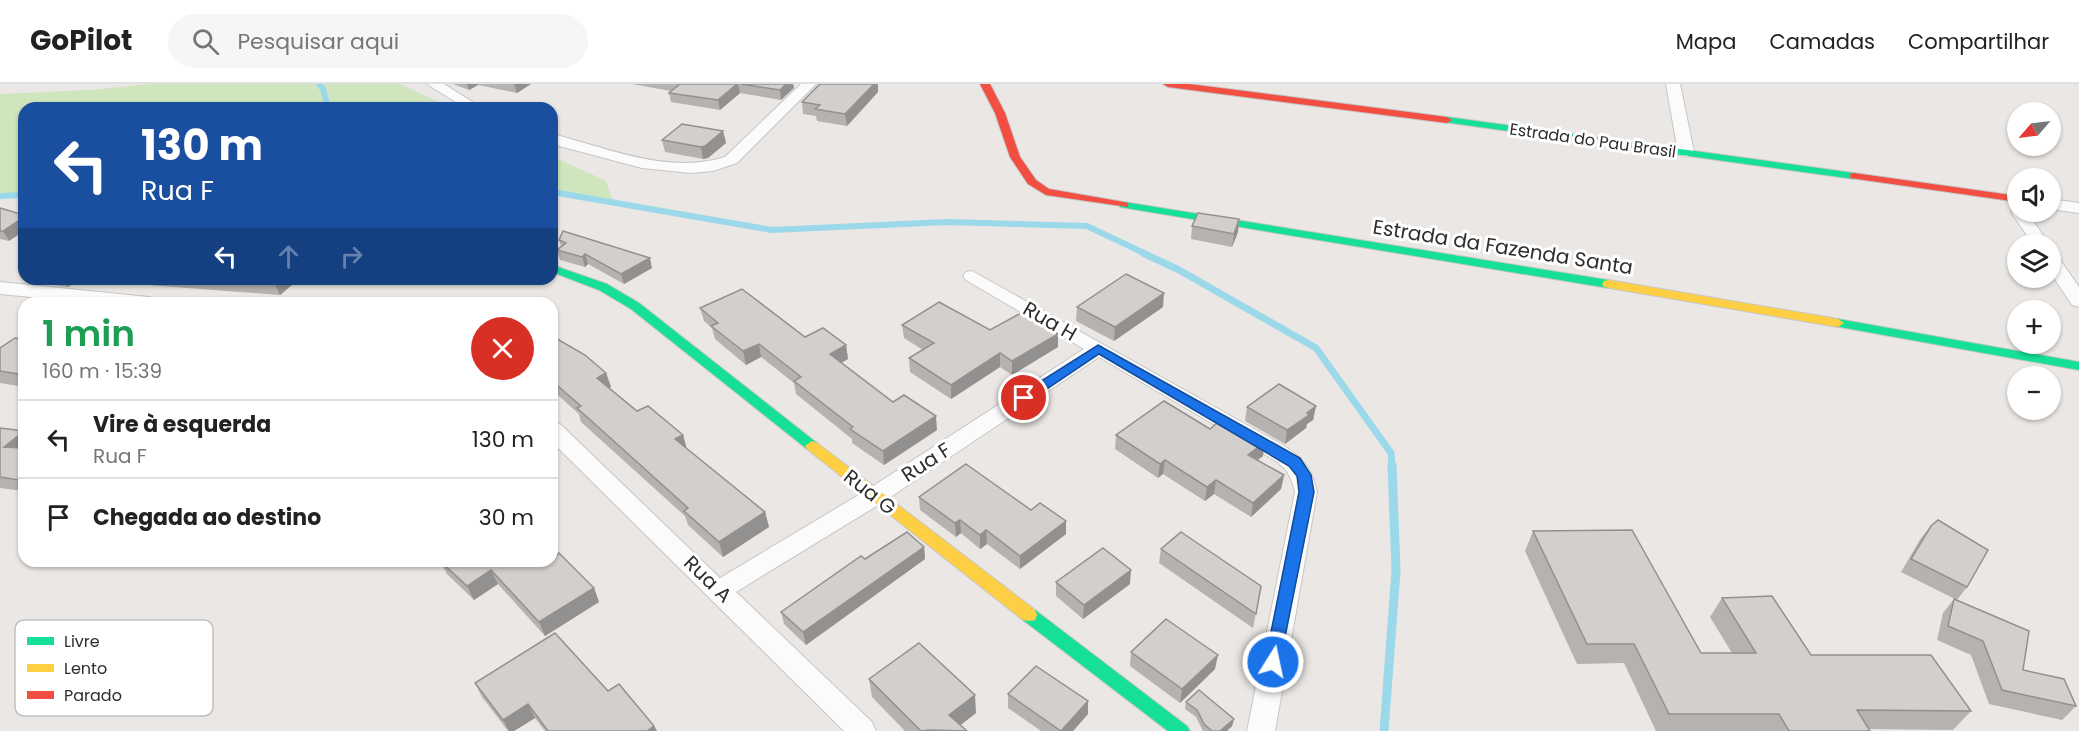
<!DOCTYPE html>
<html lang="pt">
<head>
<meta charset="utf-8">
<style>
	body { margin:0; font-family:Poppins,sans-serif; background:#f6f6f6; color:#222; height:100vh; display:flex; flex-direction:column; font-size:22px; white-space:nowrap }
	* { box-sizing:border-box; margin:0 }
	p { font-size:20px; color:#767676 }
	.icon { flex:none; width:33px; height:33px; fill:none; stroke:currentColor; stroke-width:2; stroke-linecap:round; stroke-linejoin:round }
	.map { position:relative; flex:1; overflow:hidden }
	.details { position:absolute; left:18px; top:213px; width:540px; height:270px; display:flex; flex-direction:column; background:#fff; border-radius:18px; box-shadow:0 2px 4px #0004 }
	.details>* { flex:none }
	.banner { position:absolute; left:18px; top:18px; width:540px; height:183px; border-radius:18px; box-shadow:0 2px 4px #0004; background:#1a4fa0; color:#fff; overflow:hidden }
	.needle { width:39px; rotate:242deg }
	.fabs { position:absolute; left:2007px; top:18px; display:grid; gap:12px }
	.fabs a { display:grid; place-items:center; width:54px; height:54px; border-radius:50%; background:#fff; box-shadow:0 2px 4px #0004; font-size:30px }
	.pin { position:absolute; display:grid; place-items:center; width:51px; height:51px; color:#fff; margin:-26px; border:3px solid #fff; border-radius:50%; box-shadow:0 2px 6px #0007 }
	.me { position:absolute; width:66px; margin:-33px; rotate:10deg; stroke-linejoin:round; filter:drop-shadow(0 0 4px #0008) }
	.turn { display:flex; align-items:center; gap:21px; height:126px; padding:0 24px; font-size:27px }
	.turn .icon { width:78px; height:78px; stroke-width:2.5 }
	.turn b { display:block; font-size:42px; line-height:51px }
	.lanes { display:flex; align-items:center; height:57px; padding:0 24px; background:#0003; justify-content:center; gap:30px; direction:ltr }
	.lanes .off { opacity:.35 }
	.round { display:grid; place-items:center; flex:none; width:63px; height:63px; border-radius:32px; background:#f6f6f6 }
	.summary { display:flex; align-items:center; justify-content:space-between; height:102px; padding:0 24px }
	h1 { font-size:36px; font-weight:600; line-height:45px; color:#1e9e55 }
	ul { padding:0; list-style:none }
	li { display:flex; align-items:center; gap:18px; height:78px; padding:0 24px; border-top:2px solid #e0e0e0 }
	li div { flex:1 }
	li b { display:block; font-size:22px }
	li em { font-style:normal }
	header { display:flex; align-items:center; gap:36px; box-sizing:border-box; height:84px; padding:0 30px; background:#fff; border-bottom:2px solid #e0e0e0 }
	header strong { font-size:28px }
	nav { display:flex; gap:33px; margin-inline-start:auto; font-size:21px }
	.search { width:420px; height:54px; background:#f6f6f6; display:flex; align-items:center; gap:15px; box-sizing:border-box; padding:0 21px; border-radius:33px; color:#767676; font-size:22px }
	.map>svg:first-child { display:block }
	.green { fill:#cee5be }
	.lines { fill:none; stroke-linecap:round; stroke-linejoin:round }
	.stream-far2 { stroke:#9ad8ea; stroke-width:6 }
	.stream-far1 { stroke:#9ad8ea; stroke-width:7 }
	.stream { stroke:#9ad8ea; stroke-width:9 }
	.street-casing { stroke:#c6c6c6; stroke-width:2 }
	.fast-casing { stroke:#c6c6c6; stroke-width:2 }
	.slow-casing { stroke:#c6c6c6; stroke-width:2 }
	.jam-casing { stroke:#c6c6c6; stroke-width:2 }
	.street { fill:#fcfbfb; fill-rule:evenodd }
	.fast { fill:#16e098; fill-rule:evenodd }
	.slow { fill:#ffcf43; fill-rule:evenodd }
	.jam { fill:#f24e42; fill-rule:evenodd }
	.wall { fill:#b5b2b0 }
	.shaded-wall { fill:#939190 }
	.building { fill:#d2cfcd; stroke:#939190; stroke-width:1.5 }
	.route { fill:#1a73e8; stroke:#114b97; stroke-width:1.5 }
	.labels { text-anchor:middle; stroke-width:6; stroke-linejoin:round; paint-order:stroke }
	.far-street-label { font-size:16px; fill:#2d2d2d; stroke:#fff }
	.street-label { font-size:20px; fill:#2d2d2d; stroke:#fff }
	.key { fill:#fff; stroke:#c0c0c0; stroke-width:1.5 }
	.key-label { font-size:16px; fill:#2d2d2d }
</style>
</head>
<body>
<header>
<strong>GoPilot</strong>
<div class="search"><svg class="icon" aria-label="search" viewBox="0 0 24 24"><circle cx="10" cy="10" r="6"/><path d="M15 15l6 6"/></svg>Pesquisar aqui</div>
<nav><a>Mapa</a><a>Camadas</a><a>Compartilhar</a></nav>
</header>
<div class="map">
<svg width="2079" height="647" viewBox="0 0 2079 647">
	<rect width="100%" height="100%" fill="#eae7e4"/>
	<g class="green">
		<polygon points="150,0 400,0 451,24 24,24 24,114 0,112 0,10 91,6"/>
		<polygon points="552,72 606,97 613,119 552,111"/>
	</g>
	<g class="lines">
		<g class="stream-far2">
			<polyline points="319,0 323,5 328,24"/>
			<polyline points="552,108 772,146 947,138 1087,142 1146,170"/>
			<polyline points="0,112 24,111"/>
		</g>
		<polyline class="stream-far1" points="1143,169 1179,186 1316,264 1391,369 1392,382"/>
		<polyline class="stream" points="1384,647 1396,487 1392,381"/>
		<g class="street-casing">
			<g id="street">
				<polygon points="427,0 444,0 482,24 465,24"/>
				<path d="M801,0H816L737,79L713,87L691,89L642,84L552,60V50C608,64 668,91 725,73Z"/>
				<polygon points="1666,0 1680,0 1694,68 1692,71 1686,73 1678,68"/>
				<polygon points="2050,115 2079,119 2079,129 2050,125"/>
				<polygon points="2018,123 2018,128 2027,128 2049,160 2033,160 2011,128"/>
				<polygon points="2050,169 2056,170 2079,203 2079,223 2072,221 2050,188"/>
				<path d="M972,187L1279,359C1300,371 1312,383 1317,408L1275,647H1247L1295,408C1291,391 1286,383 1271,374L1099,273L883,418L736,508L872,638L876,647H844L552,358V338L560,340L720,494L867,406L1084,265L966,196L963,192L966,188Z"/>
				<polygon points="0,198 149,213 156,215 158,219 93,219 0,210"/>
			</g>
		</g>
		<g class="fast-casing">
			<g id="fast">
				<polygon points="1447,33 1854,89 1859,92 1854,95 1444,38 1444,34"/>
				<polygon points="1124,118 1608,196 1614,200 1608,204 1120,123 1120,119"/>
				<polygon points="552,181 607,200 639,219 817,359 819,362 817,365 807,365 631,225 599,206 552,188"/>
				<polygon points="1838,235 2079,278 2079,286 1834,242 1832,239 1834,236"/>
				<polygon points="1029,525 1035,526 1187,642 1190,647 1168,647 1023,536 1021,531 1023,526"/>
			</g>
		</g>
		<g class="slow-casing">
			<g id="slow">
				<polygon points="1608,196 1838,235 1844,239 1838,243 1604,203 1602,200 1604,197"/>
				<polygon points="812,357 817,359 1035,526 1037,531 1035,536 1029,537 1023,536 807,365 805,362"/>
			</g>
		</g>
		<g class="jam-casing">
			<g id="jam">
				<polygon points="980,0 990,0 1005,29 1020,73 1036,96 1049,105 1124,118 1128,119 1128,123 1046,111 1028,100 1010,73 995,29"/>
				<polygon points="1163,0 1189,0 1447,33 1452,36 1447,39 1168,3"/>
				<polygon points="1854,89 2018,112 2018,118 1850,94 1850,90"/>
			</g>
		</g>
		<use href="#street" class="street"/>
		<use href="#fast" class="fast"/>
		<use href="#slow" class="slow"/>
		<use href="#jam" class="jam"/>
	</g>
	<g class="wall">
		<polygon points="453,0 531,0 517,9 478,1 469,6"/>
		<polygon points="632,0 793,0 794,4 781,16 740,9 720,26 671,18 669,9 671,7"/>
		<polygon points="820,0 878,0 878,8 847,42 817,37 816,32 803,30 802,18"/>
		<polygon points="723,47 726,59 708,74 703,75 665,68 662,56"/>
		<polygon points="0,124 9,157 0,155"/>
		<polygon points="1192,142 1238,148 1232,163 1191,155"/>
		<polygon points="559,156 652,184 624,200 588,180 585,183 560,176 557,166 561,162"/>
		<polygon points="35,195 79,195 68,203 38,199"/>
		<polygon points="145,195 299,195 280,211 148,201"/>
		<polygon points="1077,223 1163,223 1114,257 1076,237"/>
		<polygon points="700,224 805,253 846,261 848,275 841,279 893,318 937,346 884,381 852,359 852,355 796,310 794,299 761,273 746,281 715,255 712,244 704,237"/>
		<polygon points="902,241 990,246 1058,263 1012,291 1000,283 951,315 910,288 909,274 923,266 904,254"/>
		<polygon points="552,252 606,289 611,303 609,304 637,327 683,351 686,364 765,428 769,443 723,473 688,441 685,432 581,338 579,330 552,306"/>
		<polygon points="24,256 24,303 0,299 0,264"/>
		<polygon points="1316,322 1313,336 1307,340 1306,344 1285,360 1245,337 1247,323"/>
		<polygon points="0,344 24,348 24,407 0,404"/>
		<polygon points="1210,345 1263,372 1257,376 1284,391 1281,405 1251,433 1214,410 1205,417 1163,390 1158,394 1115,365 1116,351"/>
		<polygon points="919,413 1066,450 1020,485 987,460 980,465 961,449 956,453 920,426"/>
		<polygon points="1931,442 1967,503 1957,516 1901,488 1921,454"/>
		<polygon points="1533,447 1701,569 1732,569 1710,533 1722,514 1811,571 1971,627 1953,646 1869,645 1870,647 1656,647 1624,579 1577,580 1525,467"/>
		<polygon points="924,463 925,475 806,561 784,540 781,528 865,475"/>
		<polygon points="1161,465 1261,502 1253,544 1159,479"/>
		<polygon points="440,477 594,504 599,518 545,552 498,500 474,516 447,490"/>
		<polygon points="1056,498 1130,500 1083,535 1056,512"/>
		<polygon points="1954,515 2023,586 2076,622 2062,636 1989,620 1971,571 1937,556 1943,529"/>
		<polygon points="1131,568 1215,585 1180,619 1130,582"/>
		<polygon points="869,595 976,629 960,641 967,647 905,647 872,613"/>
		<polygon points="475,599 608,607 654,642 657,647 545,647 535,634 514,647 508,647 482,613"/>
		<polygon points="1008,610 1088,630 1073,647 1041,647 1008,624"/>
		<polygon points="1186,618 1234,635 1232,642 1227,647 1203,647 1196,633 1185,625"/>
	</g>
	<g class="shaded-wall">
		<polygon points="467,0 477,0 478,1 469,6"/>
		<polygon points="514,0 531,0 517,9"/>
		<polygon points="738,0 740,9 720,26 718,16"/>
		<polygon points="786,0 793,0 794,4 781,16 780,6"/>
		<polygon points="874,0 878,0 878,8 847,42 845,30"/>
		<polygon points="723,47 726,59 708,74 703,75 701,63"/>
		<polygon points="24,133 24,147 9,157 3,147"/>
		<polygon points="1239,135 1238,148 1232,163 1234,150"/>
		<polygon points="585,170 588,180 585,183 582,173"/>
		<polygon points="650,174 652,184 624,200 621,190"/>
		<polygon points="63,195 79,195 68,203"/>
		<polygon points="278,195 299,195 280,211 274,199"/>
		<polygon points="1164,209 1163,223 1114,257 1115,243"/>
		<polygon points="1058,250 1058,263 1012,291 1012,277"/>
		<polygon points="759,260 761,273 746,281 743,267"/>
		<polygon points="846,261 848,275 832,284 830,270"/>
		<polygon points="1000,269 1000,283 951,315 951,301"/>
		<polygon points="606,289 611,303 602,308 597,294"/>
		<polygon points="1316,322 1313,336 1307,340 1306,344 1285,360 1287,346"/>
		<polygon points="936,332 937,346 884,381 883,367"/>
		<polygon points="24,347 24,367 4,363"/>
		<polygon points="683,351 687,365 675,355"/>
		<polygon points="1265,358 1263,372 1246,385 1248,371"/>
		<polygon points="1165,376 1163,390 1158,394 1160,380"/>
		<polygon points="24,391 24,402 19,396"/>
		<polygon points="1284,391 1281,405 1251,433 1253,419"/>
		<polygon points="1216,396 1214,410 1205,417 1207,403"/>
		<polygon points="765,428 769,443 723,473 719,458"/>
		<polygon points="960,436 961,449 956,453 955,439"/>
		<polygon points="1066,437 1066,450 1020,485 1020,472"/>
		<polygon points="986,446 987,460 980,465 980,451"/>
		<polygon points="924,463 925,475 806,561 803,548"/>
		<polygon points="491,486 498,500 474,516 467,502"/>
		<polygon points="1131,486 1130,500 1083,535 1084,521"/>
		<polygon points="594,504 599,518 545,552 539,538"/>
		<polygon points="1218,571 1215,585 1180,619 1182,605"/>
		<polygon points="975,611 976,629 953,647 949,631"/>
		<polygon points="1088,617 1088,630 1073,647 1061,647"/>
		<polygon points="528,620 535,634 514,647 509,647 503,636"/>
		<polygon points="1234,635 1232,642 1227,647 1220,647"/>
		<polygon points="654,642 657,647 647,647"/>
	</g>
	<g class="building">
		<polygon points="680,0 737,0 718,16 669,9"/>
		<polygon points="741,0 786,0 780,6"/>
		<polygon points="820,0 874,0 845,30 815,25 820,21 802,18"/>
		<polygon points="682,40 723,47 705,62 701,63 662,56"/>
		<polygon points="0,124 24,131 24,133 3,147 0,147"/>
		<polygon points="1198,129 1239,135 1234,150 1192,142"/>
		<polygon points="563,147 650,174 621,190 585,170 582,173 557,166 566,159 559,156"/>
		<polygon points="1126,190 1164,209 1115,243 1077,223"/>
		<polygon points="225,195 278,195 274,199"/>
		<polygon points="742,205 805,253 823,244 846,261 830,270 893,318 904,311 936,332 883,367 850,345 853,343 794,297 801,293 759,260 743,267 711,242 718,239 700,224"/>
		<polygon points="939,218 990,246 1023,228 1058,250 1012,277 1000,269 951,301 909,274 934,259 902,241"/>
		<polygon points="552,252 585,271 606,289 597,294 637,327 648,322 683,351 675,355 765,428 719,458 684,427 688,424 577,324 581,322 552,297"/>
		<polygon points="15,254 24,256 24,291 0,287 0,264"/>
		<polygon points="1279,300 1316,322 1307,329 1309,331 1287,346 1247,323"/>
		<polygon points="1164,317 1210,345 1217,339 1222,342 1229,337 1265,358 1248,371 1284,391 1253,419 1216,396 1207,403 1165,376 1160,380 1116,351"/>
		<polygon points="0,344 24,347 4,363 24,364 24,391 19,396 0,393"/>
		<polygon points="966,380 1031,426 1040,419 1066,437 1020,472 986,446 980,451 960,436 955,439 919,413"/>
		<polygon points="1938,436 1988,466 1967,503 1911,475 1931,442"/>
		<polygon points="1632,446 1701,569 1756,569 1722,514 1772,512 1811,571 1931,571 1971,627 1857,626 1870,647 1789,647 1779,630 1669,630 1634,560 1587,560 1533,447"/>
		<polygon points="907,448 924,463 803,548 781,528 861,472 865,475"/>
		<polygon points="1181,448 1261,502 1256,530 1161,465"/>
		<polygon points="1103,464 1131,486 1084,521 1056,498"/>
		<polygon points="552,467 557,471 559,469 594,504 539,538 491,486 467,502 440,477 552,477"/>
		<polygon points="1954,515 2029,547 2023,586 2064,595 2076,622 2002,606 1983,557 1948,542"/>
		<polygon points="1166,535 1218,571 1182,605 1131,568"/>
		<polygon points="555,549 608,607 619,600 654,642 647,647 548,647 528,620 503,636 475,599"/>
		<polygon points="919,559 975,611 949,631 967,647 929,646 921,647 869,595"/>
		<polygon points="1036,582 1088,617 1061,647 1008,610"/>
		<polygon points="1199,606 1234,635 1220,647 1212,647 1204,640 1197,626 1186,618"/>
	</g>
	<polygon class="route" points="1098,261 1300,374 1311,391 1314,408 1279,583 1273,585 1267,583 1265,578 1299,408 1297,392 1289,382 1099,270 1029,317 1019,317 1017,314 1019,311"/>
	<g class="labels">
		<g class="far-street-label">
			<text transform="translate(1593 56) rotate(8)" y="6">Estrada do Pau Brasil</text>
		</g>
		<g class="street-label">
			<text transform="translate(1503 163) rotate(9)" y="7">Estrada da Fazenda Santa</text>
			<text transform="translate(1050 237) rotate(30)" y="7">Rua H</text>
			<text transform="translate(926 378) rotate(-33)" y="7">Rua F</text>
			<text transform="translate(870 408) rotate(38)" y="7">Rua G</text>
			<text transform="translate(708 495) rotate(44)" y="7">Rua A</text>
		</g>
	</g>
	<rect x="15" y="536" width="198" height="96" rx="9" class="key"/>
	<rect x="27" y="553" width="27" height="8" fill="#16e098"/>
	<rect x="27" y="580" width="27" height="8" fill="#ffcf43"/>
	<rect x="27" y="607" width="27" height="8" fill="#f24e42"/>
	<g class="key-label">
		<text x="64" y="563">Livre</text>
		<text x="64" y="590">Lento</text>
		<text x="64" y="617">Parado</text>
	</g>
</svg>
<div class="fabs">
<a><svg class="needle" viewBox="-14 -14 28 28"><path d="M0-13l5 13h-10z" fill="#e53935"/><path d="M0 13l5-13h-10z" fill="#767676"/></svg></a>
<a><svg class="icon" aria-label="sound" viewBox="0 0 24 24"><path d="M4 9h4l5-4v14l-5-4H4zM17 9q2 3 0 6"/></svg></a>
<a><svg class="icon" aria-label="layers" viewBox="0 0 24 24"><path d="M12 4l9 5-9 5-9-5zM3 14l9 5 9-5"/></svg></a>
<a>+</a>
<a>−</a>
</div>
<div class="pin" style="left:1024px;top:314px;background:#d93025"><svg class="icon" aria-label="arrive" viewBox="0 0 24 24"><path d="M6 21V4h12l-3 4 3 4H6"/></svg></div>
<svg class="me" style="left:1273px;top:578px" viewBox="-20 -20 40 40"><circle r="17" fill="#1a73e8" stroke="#fff" stroke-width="3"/><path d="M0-11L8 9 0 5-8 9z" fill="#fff"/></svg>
<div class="banner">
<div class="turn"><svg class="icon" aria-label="left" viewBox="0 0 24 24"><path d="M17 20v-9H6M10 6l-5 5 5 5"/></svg><div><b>130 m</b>Rua F</div></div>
<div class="lanes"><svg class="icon" aria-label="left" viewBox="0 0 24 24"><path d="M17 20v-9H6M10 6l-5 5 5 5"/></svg><svg class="icon off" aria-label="ahead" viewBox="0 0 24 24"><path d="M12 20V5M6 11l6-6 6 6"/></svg><svg class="icon off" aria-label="right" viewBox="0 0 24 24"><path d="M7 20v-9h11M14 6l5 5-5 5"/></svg></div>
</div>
<section class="details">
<div class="summary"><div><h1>1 min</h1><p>160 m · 15:39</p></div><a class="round" style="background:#d93025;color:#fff"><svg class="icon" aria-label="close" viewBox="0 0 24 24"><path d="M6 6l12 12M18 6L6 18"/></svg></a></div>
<ul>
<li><svg class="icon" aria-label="left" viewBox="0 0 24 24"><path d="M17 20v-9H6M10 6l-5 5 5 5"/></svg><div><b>Vire à esquerda</b><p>Rua F</p></div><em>130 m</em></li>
<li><svg class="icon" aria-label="arrive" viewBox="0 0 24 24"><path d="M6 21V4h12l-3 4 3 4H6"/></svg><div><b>Chegada ao destino</b></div><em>30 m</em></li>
</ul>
</section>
</div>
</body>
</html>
